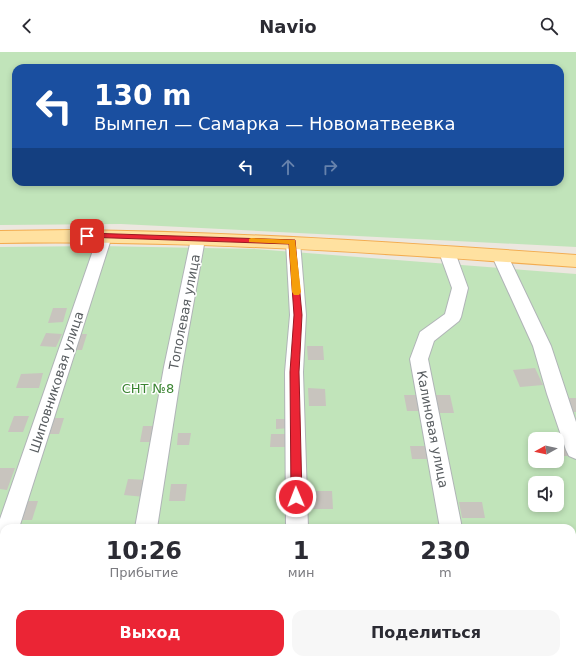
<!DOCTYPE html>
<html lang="ru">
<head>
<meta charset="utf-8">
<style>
	body { margin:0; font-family:"DejaVu Sans",sans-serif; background:#f7f7f7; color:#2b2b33; height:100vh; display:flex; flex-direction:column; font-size:15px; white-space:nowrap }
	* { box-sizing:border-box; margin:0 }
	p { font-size:13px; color:#7c7c81 }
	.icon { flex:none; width:22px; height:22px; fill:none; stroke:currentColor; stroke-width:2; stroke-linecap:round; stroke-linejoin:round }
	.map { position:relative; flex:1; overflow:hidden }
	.side { position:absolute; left:0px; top:472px; width:576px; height:140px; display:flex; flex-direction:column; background:#fff; border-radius:12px 12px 0 0; box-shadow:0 2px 6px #0003 }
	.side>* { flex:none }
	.hud { position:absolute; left:12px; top:12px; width:552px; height:122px; border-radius:12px; box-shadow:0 2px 6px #0003; background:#1a4fa0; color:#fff; overflow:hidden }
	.needle { width:26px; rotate:262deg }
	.tools { position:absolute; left:528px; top:380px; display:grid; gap:8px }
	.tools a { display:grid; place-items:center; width:36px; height:36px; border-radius:8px; background:#fff; box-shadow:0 2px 6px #0003; font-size:20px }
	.pin { position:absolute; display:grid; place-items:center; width:34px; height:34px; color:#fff; margin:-17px; border-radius:8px; box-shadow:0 2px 6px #0006 }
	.me { position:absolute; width:44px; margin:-22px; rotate:359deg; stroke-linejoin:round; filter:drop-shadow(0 0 3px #0008) }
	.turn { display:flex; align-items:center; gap:14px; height:84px; padding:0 16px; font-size:18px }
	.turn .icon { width:52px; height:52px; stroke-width:2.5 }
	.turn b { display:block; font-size:28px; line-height:34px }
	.lanes { display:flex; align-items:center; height:38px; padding:0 16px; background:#0003; justify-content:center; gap:20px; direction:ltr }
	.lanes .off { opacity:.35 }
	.eta { display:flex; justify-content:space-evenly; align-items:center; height:68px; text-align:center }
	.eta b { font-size:24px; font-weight:700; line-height:28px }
	.cta { display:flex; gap:8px; margin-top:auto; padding:8px 16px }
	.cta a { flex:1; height:46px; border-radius:12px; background:#eb2535; color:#fff; font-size:16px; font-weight:700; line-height:46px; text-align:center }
	.cta a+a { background:#f7f7f7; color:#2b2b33 }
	header { display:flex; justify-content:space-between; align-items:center; height:52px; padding:0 16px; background:#fff; font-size:18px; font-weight:700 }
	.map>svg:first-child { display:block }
	.green { fill:#c1e4ba; fill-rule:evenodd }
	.building { fill:#c8c4be }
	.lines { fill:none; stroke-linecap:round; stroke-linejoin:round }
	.minor-casing { stroke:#b0b4b7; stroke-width:2 }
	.major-casing { stroke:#f3ac50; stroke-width:2 }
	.minor { fill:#fff; fill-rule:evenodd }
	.major { fill:#ffe1a0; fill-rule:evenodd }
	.route { fill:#eb2535; stroke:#991822 }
	.slow { fill:#f59e0b }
	.labels { text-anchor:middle; stroke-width:3; stroke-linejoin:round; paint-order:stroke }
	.street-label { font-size:13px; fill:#585d60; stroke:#fff }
	.park-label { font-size:13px; fill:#3c8533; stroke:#fff }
</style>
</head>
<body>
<header><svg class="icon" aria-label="back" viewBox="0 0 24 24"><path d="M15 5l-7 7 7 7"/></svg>Navio<svg class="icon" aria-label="search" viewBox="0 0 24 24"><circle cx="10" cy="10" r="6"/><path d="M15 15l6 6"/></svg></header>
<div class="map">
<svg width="576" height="612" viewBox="0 0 576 612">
	<rect width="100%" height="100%" fill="#ece7df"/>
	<g class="green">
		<path d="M0,0H576V195L121,172L0,173ZM16,16H560V130H16Z"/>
		<path d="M99,194L255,197L576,222V612H0V195ZM535,387H557V409H535ZM535,431H557V453H535ZM4,476H572V608H4Z"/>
	</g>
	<g class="building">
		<polygon points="53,256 67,256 63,270 48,271"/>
		<polygon points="46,281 62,282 56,295 40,294"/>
		<polygon points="73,282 87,282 82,298 67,298"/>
		<polygon points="307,294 323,294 324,308 308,308"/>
		<polygon points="535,316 543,333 520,335 513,318"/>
		<polygon points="43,321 39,336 16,336 21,322"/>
		<polygon points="308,336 325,337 326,354 309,354"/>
		<polygon points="404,343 418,343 421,359 407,359"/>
		<polygon points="434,343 450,343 454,361 437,361"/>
		<polygon points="567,346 576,346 576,360 572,360"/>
		<polygon points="14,364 29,364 23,380 8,380"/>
		<polygon points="47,366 64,366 59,382 42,382"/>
		<polygon points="276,367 291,367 291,376 276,377"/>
		<polygon points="143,374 157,374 154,390 140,390"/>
		<polygon points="178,381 191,381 189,393 177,393"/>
		<polygon points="271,382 288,382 288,395 270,395"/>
		<polygon points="557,387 563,387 569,404 557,404"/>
		<polygon points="410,394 426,394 429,407 412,407"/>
		<polygon points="0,416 15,416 7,438 0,437"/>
		<polygon points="128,427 149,428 145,445 124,443"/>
		<polygon points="171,432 187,432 185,449 169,449"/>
		<polygon points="310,439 332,439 333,457 311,457"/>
		<polygon points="25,449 38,449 32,468 19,468"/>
		<polygon points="459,450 482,450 485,466 462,466"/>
		<polygon points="0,560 4,560 4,577 0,587"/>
		<polygon points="97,608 115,608 115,612 96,612"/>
		<polygon points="441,608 463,608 463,612 442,612"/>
	</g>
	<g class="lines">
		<g class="minor-casing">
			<g id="minor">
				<polygon points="105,179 110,181 112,184 19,476 4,476 4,509 0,510 0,467 98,184 100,181"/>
				<polygon points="198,182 203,184 205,187 182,315 157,476 135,476 164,315 191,187 193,184"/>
				<polygon points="293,185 298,187 300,190 306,263 303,320 308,476 286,476 285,320 290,263 286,190 288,187"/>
				<polygon points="447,195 452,196 455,200 468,236 461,265 459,269 434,289 428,307 462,476 440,476 410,307 420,280 445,262 452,236 439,200 442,196"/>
				<polygon points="500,199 505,200 508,204 551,294 576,370 576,407 569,404 566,398 547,342 533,294 492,204 495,200"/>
				<polygon points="111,608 137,608 136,612 110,612"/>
				<rect x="285" y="608" width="26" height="4"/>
				<polygon points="463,608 489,608 490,612 464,612"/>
			</g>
		</g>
		<g class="major-casing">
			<path id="major" d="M72,178C240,180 408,191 576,203V215C384,201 193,188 0,191V179Z"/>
		</g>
		<use href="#minor" class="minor"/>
		<use href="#major" class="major"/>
	</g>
	<polygon class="route" points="87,181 295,188 302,263 299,320 302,445 300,448 296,450 292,448 291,445 290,320 294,263 289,192 84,185 83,184"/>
	<polygon class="slow" points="251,186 295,188 301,240 299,243 294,243 292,240 289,192 249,190 249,187"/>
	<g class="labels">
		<g class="street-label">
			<text transform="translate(184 260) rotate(-79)" y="5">Тополевая улица</text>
			<text transform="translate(56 330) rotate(-72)" y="5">Шиповниковая улица</text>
			<text transform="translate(433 377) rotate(79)" y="5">Калиновая улица</text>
		</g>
		<g class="park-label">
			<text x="148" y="341">СНТ №8</text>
		</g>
	</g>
</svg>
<div class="tools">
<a><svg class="needle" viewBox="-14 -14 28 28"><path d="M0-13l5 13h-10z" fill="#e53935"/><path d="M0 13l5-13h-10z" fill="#7c7c81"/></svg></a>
<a><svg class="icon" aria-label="sound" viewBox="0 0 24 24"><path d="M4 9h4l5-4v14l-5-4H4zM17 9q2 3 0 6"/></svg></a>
</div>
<div class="pin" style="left:87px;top:184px;background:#d93025"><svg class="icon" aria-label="arrive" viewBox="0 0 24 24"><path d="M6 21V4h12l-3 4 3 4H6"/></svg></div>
<svg class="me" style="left:296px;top:445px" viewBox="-20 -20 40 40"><circle r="17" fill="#eb2535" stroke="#fff" stroke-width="3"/><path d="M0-11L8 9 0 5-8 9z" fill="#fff"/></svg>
<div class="hud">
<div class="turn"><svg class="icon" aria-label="left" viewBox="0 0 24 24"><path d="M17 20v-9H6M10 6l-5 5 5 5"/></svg><div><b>130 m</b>Вымпел — Самарка — Новоматвеевка</div></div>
<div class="lanes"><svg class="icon" aria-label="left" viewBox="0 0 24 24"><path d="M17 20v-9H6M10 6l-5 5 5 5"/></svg><svg class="icon off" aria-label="ahead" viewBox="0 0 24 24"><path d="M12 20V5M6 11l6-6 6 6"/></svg><svg class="icon off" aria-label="right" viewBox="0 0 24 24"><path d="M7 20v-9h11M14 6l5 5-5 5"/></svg></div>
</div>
<section class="side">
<div class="eta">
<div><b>10:26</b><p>Прибытие</p></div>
<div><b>1</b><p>мин</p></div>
<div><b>230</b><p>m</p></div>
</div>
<div class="cta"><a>Выход</a><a>Поделиться</a></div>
</section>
</div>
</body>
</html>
